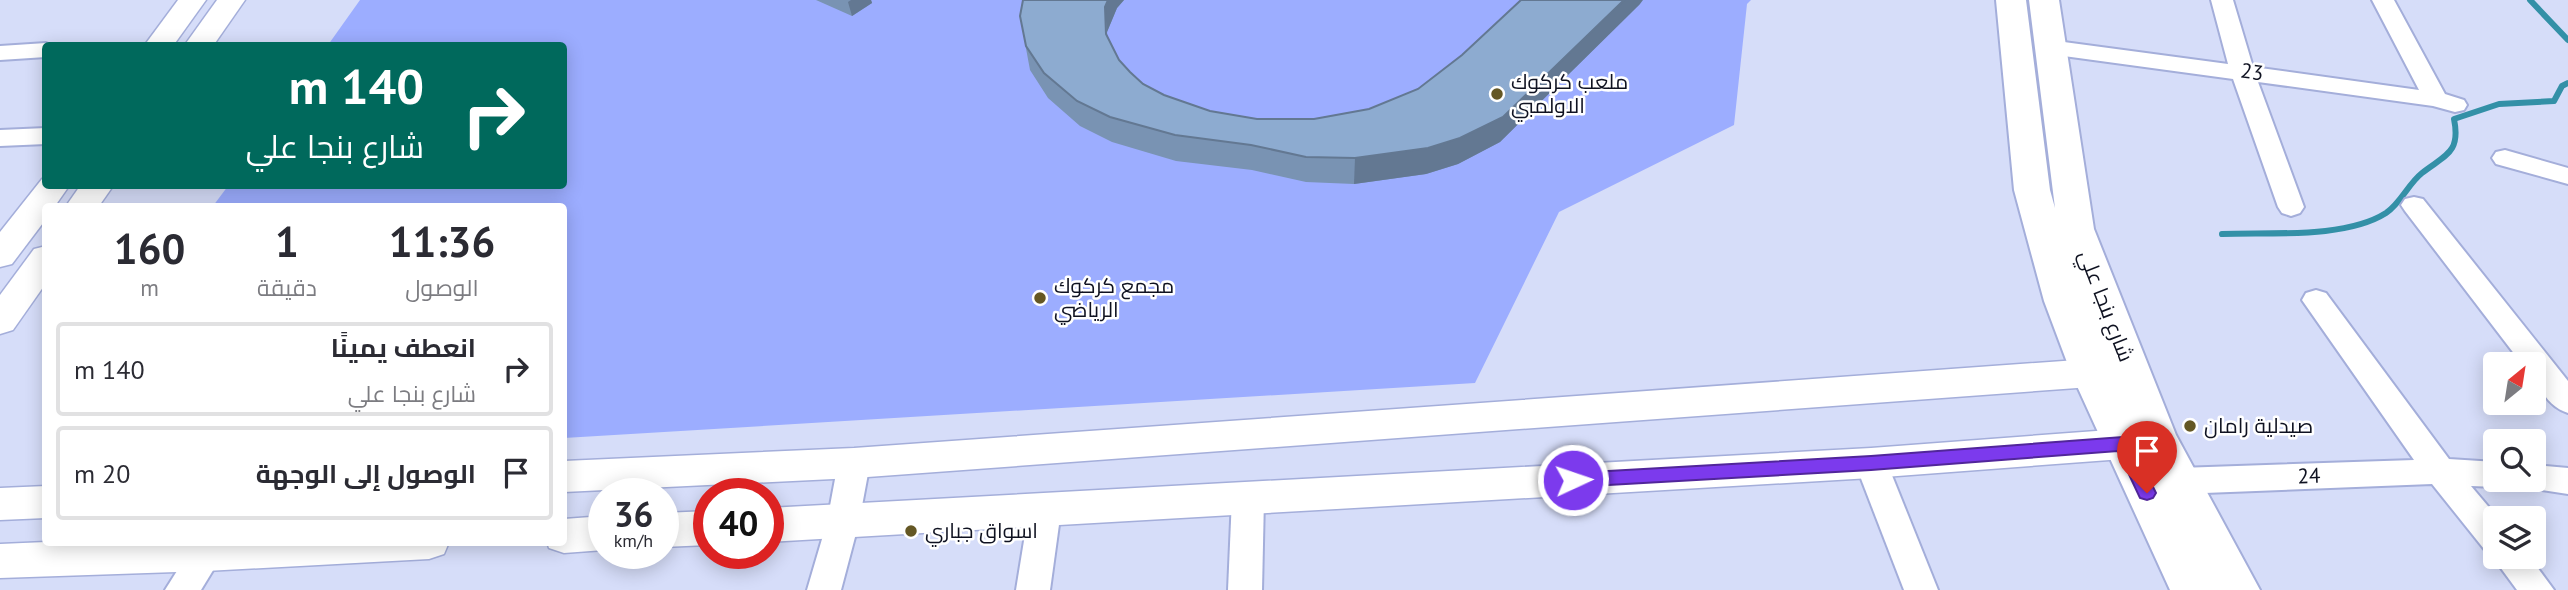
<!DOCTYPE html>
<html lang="ar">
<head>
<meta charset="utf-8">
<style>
	body { margin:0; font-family:"PT Sans",Cairo,sans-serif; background:#f7f7f7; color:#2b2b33; direction:rtl; height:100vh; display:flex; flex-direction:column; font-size:26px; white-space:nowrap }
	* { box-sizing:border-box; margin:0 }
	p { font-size:23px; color:#7c7c81 }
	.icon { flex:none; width:38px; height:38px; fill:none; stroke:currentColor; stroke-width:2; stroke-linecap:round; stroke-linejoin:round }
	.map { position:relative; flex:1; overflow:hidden; direction:ltr }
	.panel { position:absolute; left:42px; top:203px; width:525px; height:343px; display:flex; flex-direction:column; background:#fff; border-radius:7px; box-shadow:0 4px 18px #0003; direction:rtl }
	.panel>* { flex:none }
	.banner { position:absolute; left:42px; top:42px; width:525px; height:147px; border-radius:7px; box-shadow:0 4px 18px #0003; direction:rtl; background:#00695c; color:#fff; overflow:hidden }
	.needle { width:46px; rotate:30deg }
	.buttons { position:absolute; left:2483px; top:352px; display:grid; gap:14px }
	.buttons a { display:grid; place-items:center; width:63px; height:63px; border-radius:7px; background:#fff; box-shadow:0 4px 18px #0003; font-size:35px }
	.speed { position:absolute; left:588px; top:478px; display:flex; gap:14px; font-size:35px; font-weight:700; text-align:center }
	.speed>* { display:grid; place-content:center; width:91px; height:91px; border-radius:50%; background:#fff; box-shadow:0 4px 18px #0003; line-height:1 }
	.speed small { font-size:18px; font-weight:400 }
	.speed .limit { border:10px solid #d22; background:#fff; color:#111 }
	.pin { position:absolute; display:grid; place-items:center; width:60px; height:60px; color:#fff; margin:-72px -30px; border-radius:50% 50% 50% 0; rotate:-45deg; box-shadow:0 0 7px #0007 }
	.pin .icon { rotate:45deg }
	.me { position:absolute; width:77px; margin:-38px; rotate:87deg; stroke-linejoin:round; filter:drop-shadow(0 0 5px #0008) }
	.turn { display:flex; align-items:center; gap:24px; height:147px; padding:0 28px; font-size:32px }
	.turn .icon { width:91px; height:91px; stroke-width:2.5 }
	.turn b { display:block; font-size:49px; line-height:60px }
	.eta { display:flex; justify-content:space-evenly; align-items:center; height:119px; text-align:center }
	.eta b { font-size:42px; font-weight:600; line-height:49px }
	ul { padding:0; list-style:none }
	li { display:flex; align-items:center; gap:21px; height:94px; margin:0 14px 10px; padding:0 14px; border:4px solid #e1e1e2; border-radius:7px }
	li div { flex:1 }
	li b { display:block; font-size:26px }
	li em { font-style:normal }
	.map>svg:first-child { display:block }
	.green { fill:#9cadff }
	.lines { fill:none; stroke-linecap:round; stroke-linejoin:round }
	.stream { stroke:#3390a7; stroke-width:6 }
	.minor-casing { stroke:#a4aeda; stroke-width:4 }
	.tertiary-casing { stroke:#a4aeda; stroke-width:3 }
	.secondary-casing { stroke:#a4aeda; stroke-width:4 }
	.minor { fill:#fff; fill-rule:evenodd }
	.tertiary { fill:#fff; fill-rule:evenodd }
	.secondary { fill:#fff; fill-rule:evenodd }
	.wall { fill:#7993b3 }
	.shaded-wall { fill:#637892 }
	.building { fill:#8dabd0; stroke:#637892; stroke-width:2 }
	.route { fill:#7c3aed; stroke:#51269a; stroke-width:2 }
	.poi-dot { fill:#645724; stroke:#fff; stroke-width:2.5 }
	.labels { text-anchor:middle; stroke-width:5; stroke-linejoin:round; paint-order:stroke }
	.street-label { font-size:21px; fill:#0f1221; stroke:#fff }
	.poi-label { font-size:21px; fill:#0f1221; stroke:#fff; text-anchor:start }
</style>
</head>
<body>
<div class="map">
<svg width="2568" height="590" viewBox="0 0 2568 590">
	<rect width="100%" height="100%" fill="#d6ddf9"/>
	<polygon class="green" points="360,0 1751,0 1747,4 1734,125 1559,212 1475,383 564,438 564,206 213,206 228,186 564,186 564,46 328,45"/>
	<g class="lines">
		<g class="stream">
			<polyline points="2530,0 2568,40"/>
			<path d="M2222,234C2269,232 2345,239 2386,213C2401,203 2408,184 2422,173C2445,155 2461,153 2454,119L2499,104L2554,101L2562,86L2568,83"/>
		</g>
		<g class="minor-casing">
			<g id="minor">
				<polygon points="2211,0 2233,0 2253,67 2419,90 2372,0 2394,0 2445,94 2464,100 2467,105 2464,110 2455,112 2433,106 2258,82 2304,207 2300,213 2291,216 2282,213 2278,207 2233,79 2049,54 2041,52 2038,47 2041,42 2049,40 2228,64"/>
				<polygon points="46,43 54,46 46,46 46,57 0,60 0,46"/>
				<polygon points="46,128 46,144 0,146 0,130"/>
				<polygon points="2505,150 2568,168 2568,184 2496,164 2492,158 2496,152"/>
				<path d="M2414,197L2423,199L2568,381V413C2548,407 2534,384 2534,364H2522L2405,211L2401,205L2405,199Z"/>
				<polygon points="2316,290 2326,293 2449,459 2496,462 2496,480 2509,480 2507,484 2496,487 2471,486 2498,518 2496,518 2496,556 2529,556 2554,590 2517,590 2492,556 2494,552 2484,549 2432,484 2179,494 2168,490 2163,481 2168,472 2179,468 2414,460 2302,300 2306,293"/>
				<polygon points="854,451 865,454 870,463 859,522 841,590 807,590 827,522 838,463 843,454"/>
				<polygon points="1871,451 1882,454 1887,463 1938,590 1904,590 1855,463 1860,454"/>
				<polygon points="2534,465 2568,468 2568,494 2523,487 2519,480 2534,480"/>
				<polygon points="1248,485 1259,489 1264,498 1262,590 1228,590 1232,498 1237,489"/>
				<polygon points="1045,497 1056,501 1061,510 1050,590 1016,590 1029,510 1034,501"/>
				<polygon points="199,542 218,544 223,554 201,590 165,590 194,544"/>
			</g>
		</g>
		<g class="tertiary-casing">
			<g id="tertiary">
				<polygon points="178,0 206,0 173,46 144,46"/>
				<polygon points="217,0 245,0 213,46 184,46"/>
				<polygon points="46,178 46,186 69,186 55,206 46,206 46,219 12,264 0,267 0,232 42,179"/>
				<polygon points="80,186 113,186 99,206 66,206"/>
				<polygon points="46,246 46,283 13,330 0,334 0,295 34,249"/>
				<polygon points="2091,359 2104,363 2110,373 2104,383 2091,387 854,478 564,492 564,461 854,448"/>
				<polygon points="2123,429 2137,433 2142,444 2137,455 2123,459 1871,478 768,542 768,508 1871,448"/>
				<polygon points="46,486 46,518 0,520 0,488"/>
				<polygon points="709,511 709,545 663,547 663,513"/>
				<polygon points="604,516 604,550 564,553 549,548 547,542 564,542 564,519"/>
				<polygon points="46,542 449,542 444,554 429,559 206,571 0,578 0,544"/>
			</g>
		</g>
		<g class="secondary-casing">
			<polygon id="secondary" points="1996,0 2026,0 2050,190 2055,208 2029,0 2059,0 2094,229 2176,435 2260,590 2170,590 2071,373 2044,301 2014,190"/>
		</g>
		<use href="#minor" class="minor"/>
		<use href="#tertiary" class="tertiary"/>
		<use href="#secondary" class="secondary"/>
	</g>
	<g class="wall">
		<polygon points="816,0 871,0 872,3 852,16"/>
		<polygon points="1023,0 1124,0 1117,8 1107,32 1107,37 1119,60 1130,72 1143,84 1164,95 1210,111 1257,119 1314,119 1369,109 1640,4 1500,142 1458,164 1426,174 1354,184 1306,182 1252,170 1176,161 1112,142 1080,126 1048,98 1030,70 1020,16"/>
	</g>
	<g class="shaded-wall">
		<polygon points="851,0 871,0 872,3 852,16 848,2"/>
		<polygon points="1108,0 1124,0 1117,8 1107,32 1109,59 1105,7"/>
		<polygon points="1624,0 1643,0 1640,4 1500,142 1458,164 1426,174 1354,184 1355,158"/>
	</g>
	<polygon class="building" points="1023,0 1108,0 1105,7 1106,34 1119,60 1130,72 1143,84 1164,95 1210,111 1257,119 1314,119 1369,109 1418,89 1462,55 1521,0 1624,0 1503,117 1460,138 1428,148 1355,158 1306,157 1251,145 1175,135 1110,117 1077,101 1044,73 1026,46 1020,16"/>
	<polygon class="route" points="2123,437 2130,439 2132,444 2156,493 2153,498 2147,500 2140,498 2118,451 1871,470 1573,487 1567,485 1564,480 1567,475 1573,473 1871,456"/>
	<g class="poi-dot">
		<circle cx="1497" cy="94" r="7"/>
		<circle cx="1040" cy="298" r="7"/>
		<circle cx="2190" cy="426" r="7"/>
		<circle cx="911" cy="531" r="7"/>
	</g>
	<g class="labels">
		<g class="street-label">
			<text transform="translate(2252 72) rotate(8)" y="7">23</text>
			<text transform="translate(2106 306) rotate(69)" y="7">شارع بنجا علي</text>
			<text transform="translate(2309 476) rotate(-2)" y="7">24</text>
		</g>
		<g class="poi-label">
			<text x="1511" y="89">ملعب كركوك<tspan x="1511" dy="24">الاولمبي</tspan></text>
			<text x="1054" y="293">مجمع كركوك<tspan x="1054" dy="24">الرياضي</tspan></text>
			<text x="2204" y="433">صيدلية رامان</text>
			<text x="925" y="538">اسواق جباري</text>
		</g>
	</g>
</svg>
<div class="buttons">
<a><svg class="needle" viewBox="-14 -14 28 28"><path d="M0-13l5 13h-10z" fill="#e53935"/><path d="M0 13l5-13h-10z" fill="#7c7c81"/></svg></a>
<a><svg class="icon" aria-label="search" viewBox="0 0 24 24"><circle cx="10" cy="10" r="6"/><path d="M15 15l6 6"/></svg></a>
<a><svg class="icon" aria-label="layers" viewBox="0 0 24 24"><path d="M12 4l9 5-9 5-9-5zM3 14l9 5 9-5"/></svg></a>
</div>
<div class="speed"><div>36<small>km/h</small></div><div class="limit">40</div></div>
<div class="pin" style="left:2147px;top:493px;background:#d93025"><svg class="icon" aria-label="arrive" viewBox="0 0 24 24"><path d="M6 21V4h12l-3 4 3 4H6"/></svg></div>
<svg class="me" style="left:1573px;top:480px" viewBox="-20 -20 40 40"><circle r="17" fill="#7c3aed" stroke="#fff" stroke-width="3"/><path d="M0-11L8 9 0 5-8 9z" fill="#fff"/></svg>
<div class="banner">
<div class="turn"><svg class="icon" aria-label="right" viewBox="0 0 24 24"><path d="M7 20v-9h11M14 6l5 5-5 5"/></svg><div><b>140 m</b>شارع بنجا علي</div></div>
</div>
<section class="panel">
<div class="eta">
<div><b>11:36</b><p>الوصول</p></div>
<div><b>1</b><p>دقيقة</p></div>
<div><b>160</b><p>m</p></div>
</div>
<ul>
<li><svg class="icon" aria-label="right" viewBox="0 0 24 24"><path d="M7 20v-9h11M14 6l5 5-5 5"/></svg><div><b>انعطف يمينًا</b><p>شارع بنجا علي</p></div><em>140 m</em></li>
<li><svg class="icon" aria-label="arrive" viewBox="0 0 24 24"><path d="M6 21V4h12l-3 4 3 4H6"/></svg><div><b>الوصول إلى الوجهة</b></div><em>20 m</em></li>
</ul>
</section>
</div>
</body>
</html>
